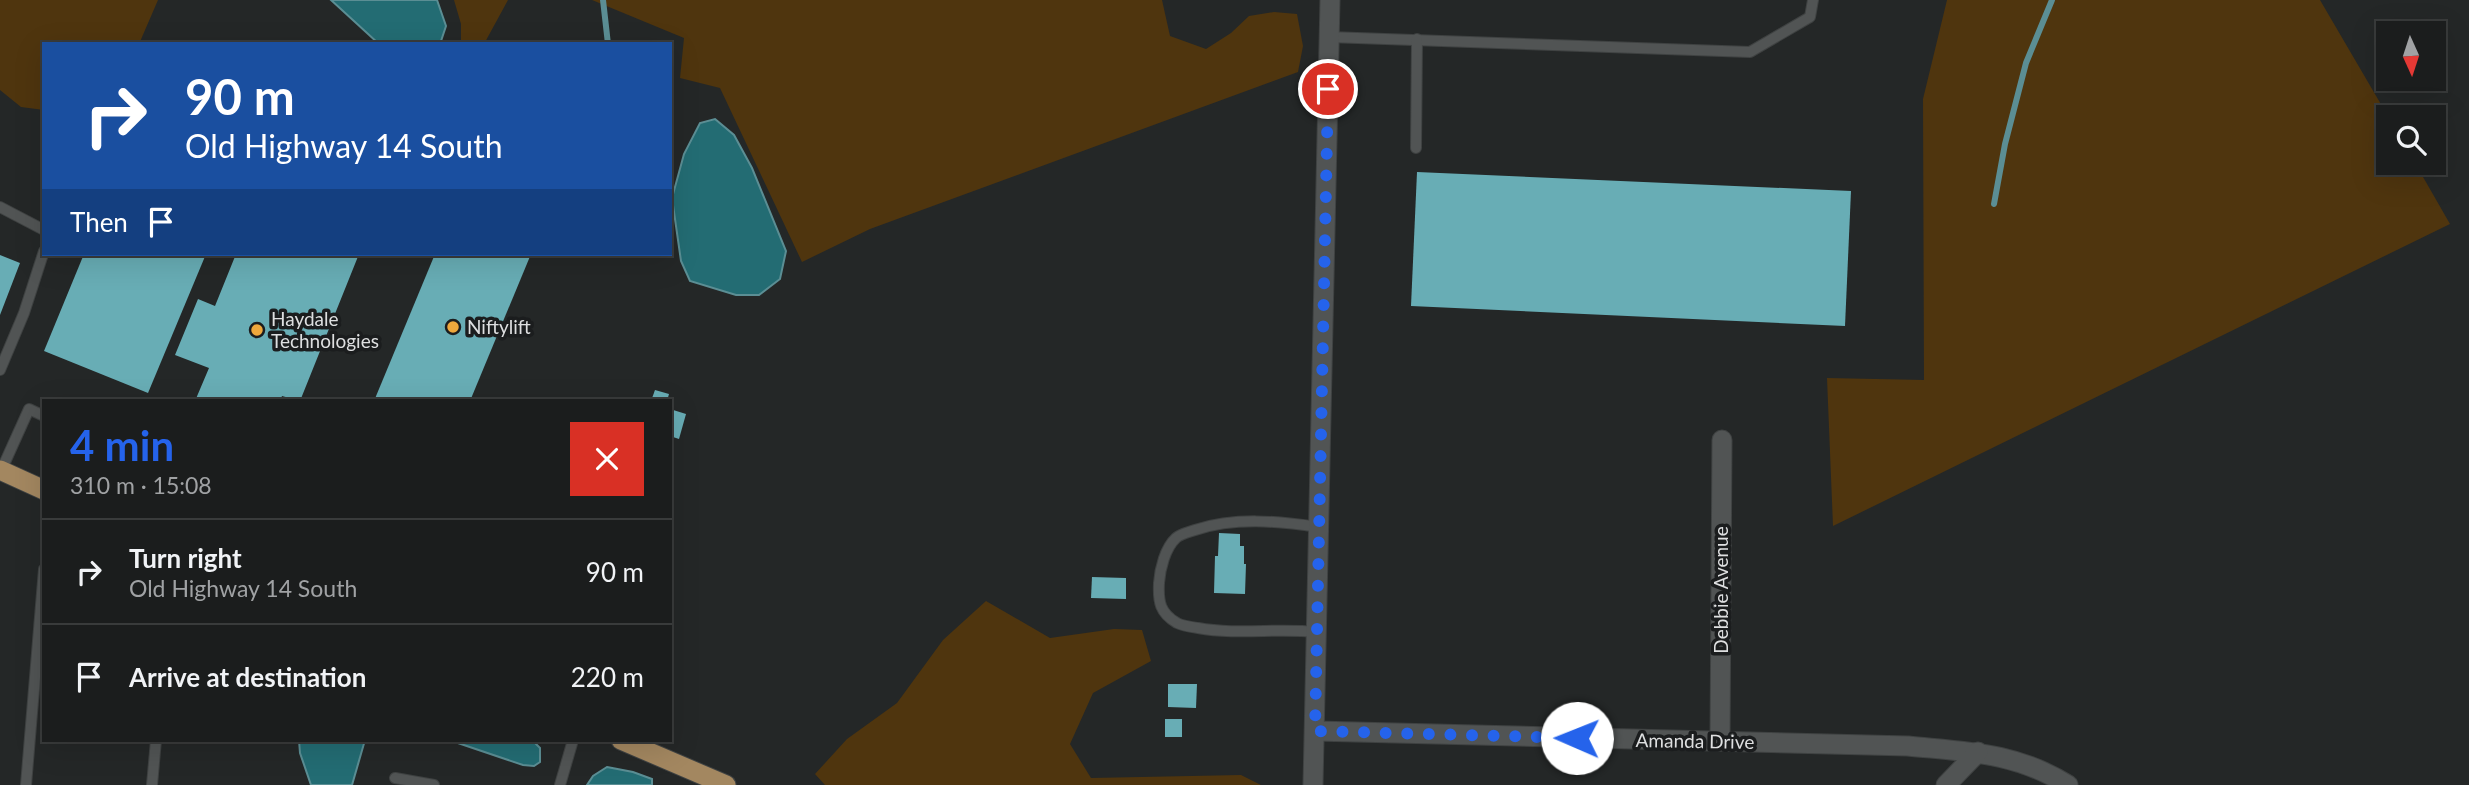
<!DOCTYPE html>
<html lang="en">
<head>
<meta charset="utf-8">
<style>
	body { margin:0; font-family:Lato,sans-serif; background:#282a2a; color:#f1f3f6; height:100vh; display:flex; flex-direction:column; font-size:26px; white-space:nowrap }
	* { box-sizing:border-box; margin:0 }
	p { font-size:23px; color:#a0a2a4 }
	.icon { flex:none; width:38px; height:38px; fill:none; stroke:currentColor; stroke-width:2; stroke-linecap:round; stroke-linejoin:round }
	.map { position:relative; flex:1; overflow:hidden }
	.sheet { position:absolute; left:42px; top:399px; width:630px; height:343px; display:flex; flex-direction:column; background:#1b1d1d; border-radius:0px; box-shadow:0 7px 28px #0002,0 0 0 2px #393b3b }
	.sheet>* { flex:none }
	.banner { position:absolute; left:42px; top:42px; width:630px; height:214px; border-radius:0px; box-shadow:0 7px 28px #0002,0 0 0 2px #393b3b; background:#1a4fa0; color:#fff; overflow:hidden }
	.needle { width:46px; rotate:177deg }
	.buttons { position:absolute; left:2376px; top:21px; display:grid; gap:14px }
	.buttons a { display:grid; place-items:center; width:70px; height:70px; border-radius:0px; background:#1b1d1d; box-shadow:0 7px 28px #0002,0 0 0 2px #393b3b; font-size:35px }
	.pin { position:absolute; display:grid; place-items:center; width:60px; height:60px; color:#fff; margin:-30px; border:4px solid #fff; border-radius:50%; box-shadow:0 2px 7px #0007 }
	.me { position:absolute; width:77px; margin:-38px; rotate:271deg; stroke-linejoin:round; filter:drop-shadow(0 0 5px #0008) }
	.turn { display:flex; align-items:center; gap:24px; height:147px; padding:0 28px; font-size:32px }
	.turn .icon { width:91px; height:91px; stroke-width:2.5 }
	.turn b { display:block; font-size:49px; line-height:60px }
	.then { display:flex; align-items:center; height:66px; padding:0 28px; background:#0003; gap:14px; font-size:26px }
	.round { display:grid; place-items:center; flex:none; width:74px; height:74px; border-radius:0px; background:#282a2a }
	.summary { display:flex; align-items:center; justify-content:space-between; height:119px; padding:0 28px }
	h1 { font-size:42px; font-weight:700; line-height:52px; color:#2563eb }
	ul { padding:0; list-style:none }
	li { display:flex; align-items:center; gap:21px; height:105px; padding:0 28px; border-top:2px solid #393b3b }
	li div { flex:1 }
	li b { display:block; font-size:26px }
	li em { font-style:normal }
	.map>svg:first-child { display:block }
	.green { fill:#4f350e }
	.water { fill:#236c73; stroke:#5b8e94; stroke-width:2 }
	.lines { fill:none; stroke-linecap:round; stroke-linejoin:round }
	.stream { stroke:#5b8e94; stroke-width:6 }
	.building { fill:#68adb5 }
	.service-casing { stroke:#3f4242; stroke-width:12 }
	.minor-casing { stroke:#3f4242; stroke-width:21 }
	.tertiary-casing { stroke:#3f4242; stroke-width:21 }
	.primary-casing { stroke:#3f4242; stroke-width:21 }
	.service { stroke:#515454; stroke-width:10 }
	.minor { stroke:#515454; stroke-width:19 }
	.tertiary { stroke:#515454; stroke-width:19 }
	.primary { stroke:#a38760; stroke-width:19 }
	.route { stroke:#2563eb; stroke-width:12; stroke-dasharray:0 21.6 }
	.poi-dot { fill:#eea83c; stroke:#1b1d1e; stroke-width:2.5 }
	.labels { text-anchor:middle; stroke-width:7; stroke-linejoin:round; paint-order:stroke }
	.poi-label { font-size:19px; fill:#dedfe0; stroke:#1b1d1e; text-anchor:start }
	.street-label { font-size:19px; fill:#dedfe0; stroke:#1b1d1e }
</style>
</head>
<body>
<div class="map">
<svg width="2469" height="785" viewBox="0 0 2469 785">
	<rect width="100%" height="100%" fill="#242727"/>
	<g class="green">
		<polygon points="0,0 158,0 139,44 44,44 44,110 21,107 0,90"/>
		<polygon points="454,0 508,0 484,44 461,44 461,24"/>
		<polygon points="592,0 1162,0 1170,36 1206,49 1231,33 1249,16 1274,12 1297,14 1303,46 1298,72 870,229 802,262 720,88 680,78 684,38"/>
		<polygon points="1947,0 2320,0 2389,118 2389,163 2415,163 2450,224 1833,526 1827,378 1924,380 1923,99"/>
		<polygon points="986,601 1050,638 1114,629 1142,630 1151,661 1093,693 1070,744 1091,778 1241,775 1261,785 825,785 815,774 847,739 897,703 943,640"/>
	</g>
	<g class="water">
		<polygon points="331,0 437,0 446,26 440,44 379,44"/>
		<polygon points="715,119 734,135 752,168 786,251 780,279 759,295 736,295 690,281 681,261 672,198 684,154 700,123"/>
		<polygon points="299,740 365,740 352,785 311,785 300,753"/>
		<polygon points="449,740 532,740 540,748 540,762 534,766 523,765"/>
		<polygon points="607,767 633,772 652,779 652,785 587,785 593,776"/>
	</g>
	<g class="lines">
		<g class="stream">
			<polyline points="603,0 608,44"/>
			<polyline points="1994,204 2005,144 2026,63 2052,0"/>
		</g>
	</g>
	<g class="building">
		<polygon points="1417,172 1851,191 1845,326 1411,306"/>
		<polygon points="84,254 206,254 148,393 44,351"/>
		<polygon points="236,254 359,254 300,401 282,396 280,401 195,401 209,368 175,355 198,299 215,306"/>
		<polygon points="435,254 531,254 470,401 374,401"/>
		<polygon points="0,255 20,263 0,315"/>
		<polygon points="655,390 669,394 667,401 651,401"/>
		<polygon points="670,409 686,414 679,439 670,436"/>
		<polygon points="1219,533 1240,534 1240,546 1244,546 1244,564 1246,564 1245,594 1214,593 1215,556 1218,556"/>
		<polygon points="1092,577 1126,578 1126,599 1091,598"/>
		<polygon points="1168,684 1197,684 1196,708 1168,707"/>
		<rect x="1165" y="719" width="17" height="18"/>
	</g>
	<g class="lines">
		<g class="service-casing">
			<g id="service">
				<polyline points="1329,37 1750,52 1810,17 1813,0"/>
				<polyline points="1416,148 1417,39"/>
				<polyline points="0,207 44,230"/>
				<polyline points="0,370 24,313 44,251"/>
				<polyline points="1,471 29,409 44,416"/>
				<path d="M1316,632C1277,628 1237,635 1198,628C1191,627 1183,626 1177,623C1160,613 1158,602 1159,583C1160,569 1165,548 1176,538C1180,534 1189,532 1195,530C1235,517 1277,521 1318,527"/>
				<polyline points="395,778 434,785"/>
				<polyline points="26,785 44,569"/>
				<polyline points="152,785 156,740"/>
				<polyline points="560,785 573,740"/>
			</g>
		</g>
		<g class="minor-casing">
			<g id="minor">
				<path d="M1315,731L1908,746C1968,752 2015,752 2068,785"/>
				<polyline points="1720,740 1722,440"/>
				<polyline points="1946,785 1978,752"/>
			</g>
		</g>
		<g class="tertiary-casing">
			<polyline id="tertiary" points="1313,785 1330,0"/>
		</g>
		<g class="primary-casing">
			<g id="primary">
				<polyline points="0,470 44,490"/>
				<polyline points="621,740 726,785"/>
			</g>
		</g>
		<use href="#service" class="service"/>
		<use href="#minor" class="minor"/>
		<use href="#tertiary" class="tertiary"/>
		<use href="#primary" class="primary"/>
	</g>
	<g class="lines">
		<polyline class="route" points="1328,89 1315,731 1577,738"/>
	</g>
	<g class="poi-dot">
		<circle cx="453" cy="327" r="7"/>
		<circle cx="257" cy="330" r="7"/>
	</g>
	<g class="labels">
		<g class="poi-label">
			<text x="271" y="326">Haydale<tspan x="271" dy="22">Technologies</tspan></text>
			<text x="467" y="334">Niftylift</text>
		</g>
		<g class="street-label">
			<text transform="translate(1721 590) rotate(-90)" y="7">Debbie Avenue</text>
			<text transform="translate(1695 741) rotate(1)" y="7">Amanda Drive</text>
		</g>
	</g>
</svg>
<div class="buttons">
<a><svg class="needle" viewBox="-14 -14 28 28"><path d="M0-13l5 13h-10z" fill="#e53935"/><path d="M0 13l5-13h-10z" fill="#a0a2a4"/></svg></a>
<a><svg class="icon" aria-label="search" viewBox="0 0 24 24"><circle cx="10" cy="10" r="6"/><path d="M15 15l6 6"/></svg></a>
</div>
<div class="pin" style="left:1328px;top:89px;background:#d93025"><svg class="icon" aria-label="arrive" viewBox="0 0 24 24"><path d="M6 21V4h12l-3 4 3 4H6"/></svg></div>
<svg class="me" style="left:1577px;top:738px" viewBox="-20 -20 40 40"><circle r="19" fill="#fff"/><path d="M0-13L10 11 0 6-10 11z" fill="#2563eb"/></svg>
<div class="banner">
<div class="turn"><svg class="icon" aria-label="right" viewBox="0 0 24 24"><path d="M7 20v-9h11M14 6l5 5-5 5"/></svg><div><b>90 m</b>Old Highway 14 South</div></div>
<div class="then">Then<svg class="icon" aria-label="arrive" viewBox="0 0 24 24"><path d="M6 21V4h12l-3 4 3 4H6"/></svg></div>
</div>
<section class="sheet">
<div class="summary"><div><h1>4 min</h1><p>310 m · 15:08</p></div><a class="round" style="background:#d93025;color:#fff"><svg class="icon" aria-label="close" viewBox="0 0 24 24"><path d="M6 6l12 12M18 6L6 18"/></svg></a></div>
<ul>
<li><svg class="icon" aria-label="right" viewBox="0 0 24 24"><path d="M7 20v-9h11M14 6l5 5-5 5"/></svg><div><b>Turn right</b><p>Old Highway 14 South</p></div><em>90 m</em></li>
<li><svg class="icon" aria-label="arrive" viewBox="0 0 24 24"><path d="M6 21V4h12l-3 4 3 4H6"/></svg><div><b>Arrive at destination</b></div><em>220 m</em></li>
</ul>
</section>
</div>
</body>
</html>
